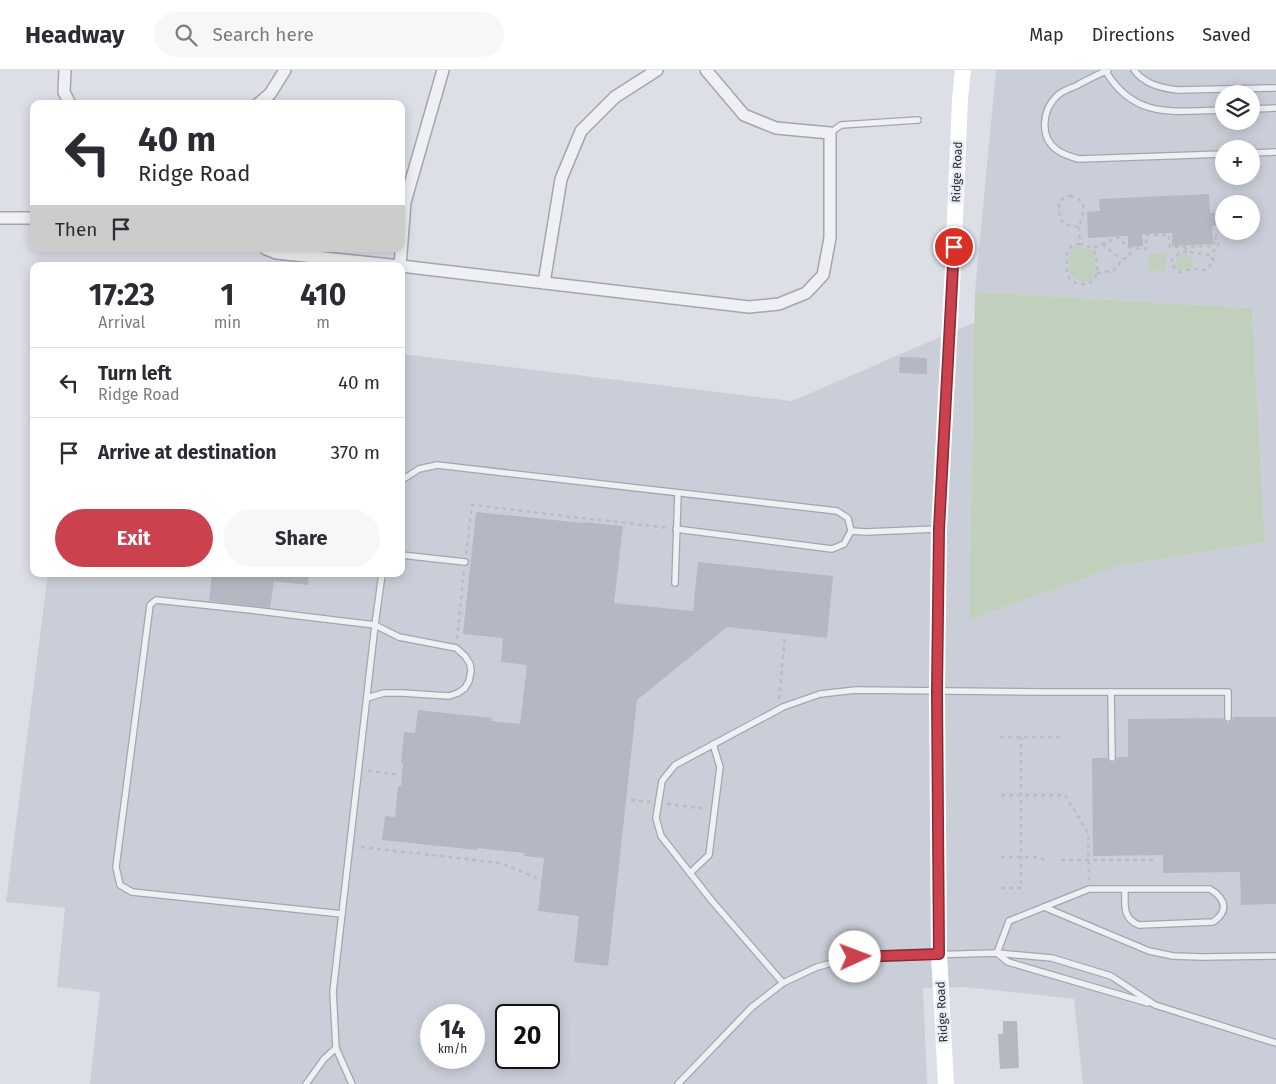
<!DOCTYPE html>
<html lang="en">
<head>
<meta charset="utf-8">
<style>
	body { margin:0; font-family:"Fira Sans",sans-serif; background:#f7f7f7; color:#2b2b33; height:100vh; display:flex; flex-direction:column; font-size:19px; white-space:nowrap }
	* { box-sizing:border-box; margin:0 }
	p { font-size:16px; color:#7c7c81 }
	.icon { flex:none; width:28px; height:28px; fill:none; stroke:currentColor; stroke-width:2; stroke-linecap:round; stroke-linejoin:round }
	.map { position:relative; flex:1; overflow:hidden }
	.details { position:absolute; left:30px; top:192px; width:375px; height:315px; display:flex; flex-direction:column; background:#fff; border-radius:10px; box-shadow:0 2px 12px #0003 }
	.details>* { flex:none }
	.hud { position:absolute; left:30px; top:30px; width:375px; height:152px; border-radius:10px; box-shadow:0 2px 12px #0003; background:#fff; color:#2b2b33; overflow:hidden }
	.fabs { position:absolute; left:1215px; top:15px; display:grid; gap:10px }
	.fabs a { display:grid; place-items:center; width:45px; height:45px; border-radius:50%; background:#fff; box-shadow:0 2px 12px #0003; font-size:25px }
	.speed { position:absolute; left:420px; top:934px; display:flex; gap:10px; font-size:25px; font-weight:700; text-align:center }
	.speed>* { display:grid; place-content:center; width:65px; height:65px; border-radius:50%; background:#fff; box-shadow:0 2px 12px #0003; line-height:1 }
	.speed small { font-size:12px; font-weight:400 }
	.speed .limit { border:2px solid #111; border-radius:8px; background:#fff; color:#111 }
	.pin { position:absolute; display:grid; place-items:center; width:42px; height:42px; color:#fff; margin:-21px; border:2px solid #fff; border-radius:50%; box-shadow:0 1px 5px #0007 }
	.me { position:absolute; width:55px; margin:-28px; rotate:88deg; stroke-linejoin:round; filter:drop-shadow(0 0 4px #0008) }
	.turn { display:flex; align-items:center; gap:18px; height:105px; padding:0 25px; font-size:22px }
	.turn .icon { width:65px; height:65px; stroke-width:2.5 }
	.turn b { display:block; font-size:35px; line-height:42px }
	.then { display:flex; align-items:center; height:48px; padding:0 25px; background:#0003; gap:10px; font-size:19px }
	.eta { display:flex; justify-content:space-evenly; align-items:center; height:85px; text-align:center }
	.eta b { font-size:30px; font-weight:700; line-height:35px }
	.cta { display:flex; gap:10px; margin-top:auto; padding:10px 25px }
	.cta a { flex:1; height:58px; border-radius:30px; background:#cb414e; color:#fff; font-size:20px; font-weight:700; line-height:58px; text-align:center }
	.cta a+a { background:#f7f7f7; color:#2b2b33 }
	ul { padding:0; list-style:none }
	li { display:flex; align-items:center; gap:15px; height:70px; padding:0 25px; border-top:1px solid #e1e1e2 }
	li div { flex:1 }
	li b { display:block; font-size:19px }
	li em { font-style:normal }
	header { display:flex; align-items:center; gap:30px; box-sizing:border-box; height:70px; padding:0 25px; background:#fff; border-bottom:1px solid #e1e1e2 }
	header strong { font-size:24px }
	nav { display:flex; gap:28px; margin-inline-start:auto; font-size:18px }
	.search { width:350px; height:45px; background:#f7f7f7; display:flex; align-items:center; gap:12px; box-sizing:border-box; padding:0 18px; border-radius:28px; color:#7c7c81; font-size:19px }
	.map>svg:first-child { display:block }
	.built { fill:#caced8; fill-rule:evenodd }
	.green { fill:#c1d0bd }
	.building { fill:#b3b8c2 }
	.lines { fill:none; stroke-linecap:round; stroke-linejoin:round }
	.lane-casing { stroke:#a2a6b0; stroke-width:8 }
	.street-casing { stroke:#a2a6b0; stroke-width:14 }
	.path { stroke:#babdc4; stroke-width:2.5; stroke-dasharray:4 4; stroke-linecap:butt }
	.lane { stroke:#eef0f4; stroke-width:5.5 }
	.street { stroke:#eef0f4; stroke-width:11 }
	.secondary { stroke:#fff; stroke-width:16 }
	.route-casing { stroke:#842a33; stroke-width:12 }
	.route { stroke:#cb414e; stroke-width:9 }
	.labels { text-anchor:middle; stroke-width:5; stroke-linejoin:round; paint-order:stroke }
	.street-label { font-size:12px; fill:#262d3c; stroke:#ebeef4 }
</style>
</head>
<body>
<header>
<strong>Headway</strong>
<div class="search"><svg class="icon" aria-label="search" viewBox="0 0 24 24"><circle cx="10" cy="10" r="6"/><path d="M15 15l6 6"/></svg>Search here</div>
<nav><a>Map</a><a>Directions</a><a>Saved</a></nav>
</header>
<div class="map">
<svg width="1276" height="1014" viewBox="0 0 1276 1014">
	<rect width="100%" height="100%" fill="#dcdfe6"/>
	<path class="built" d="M996,0H1276V1014H1083L1074,929L965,917L923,918L927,1014H90L100,922L57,917L65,838L6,832L48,504H401V284L792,331L975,252L969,550L1119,496L1265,472L1252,238L975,222ZM1224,24H1251V51H1224ZM1224,79H1251V106H1224ZM1224,134H1251V161H1224ZM431,945H474V988H431ZM506,945H549V988H506Z"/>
	<g class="green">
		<path d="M1232,161H1247L1248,166C1244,174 1236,174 1231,166Z"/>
		<path d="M1075,177C1081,177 1089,177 1093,183C1094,186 1094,189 1094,191C1095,195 1096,199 1095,203C1091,217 1077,213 1070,204C1070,195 1066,183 1075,177Z"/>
		<rect x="1148" y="184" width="18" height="17"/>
		<path d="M1183,184C1191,185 1199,194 1189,199C1186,200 1183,200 1180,200C1171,195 1175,188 1183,184Z"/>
		<polygon points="975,222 1252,238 1265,472 1119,496 969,550"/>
	</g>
	<g class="building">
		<polygon points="1209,124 1210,143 1224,142 1224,156 1212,156 1213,174 1172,176 1172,163 1142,164 1143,176 1128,177 1128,166 1088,168 1087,142 1100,141 1099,129"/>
		<polygon points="900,287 927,288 927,304 899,303"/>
		<polygon points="476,442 583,453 583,452 623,456 614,533 693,541 698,492 833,506 827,568 727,557 637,630 608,896 574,892 579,846 538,841 544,788 524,786 525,783 477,778 477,780 382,770 385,746 395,747 398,716 401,716 403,693 401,693 404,662 415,663 418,640 492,648 491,651 520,654 527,595 501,592 503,568 463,564"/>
		<polygon points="212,504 309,504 308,515 274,511 270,538 209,531"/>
		<polygon points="1233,647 1276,647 1276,834 1241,835 1240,802 1163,803 1163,785 1093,786 1092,688 1107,688 1109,692 1113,693 1116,691 1117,687 1128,687 1128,649 1223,648 1225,652 1228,653 1232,651"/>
		<polygon points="1003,951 1017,951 1019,998 1000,999 998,964 1003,964"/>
	</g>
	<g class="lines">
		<g class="lane-casing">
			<g id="lane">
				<path d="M1105,0C1134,50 1174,41 1224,40"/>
				<path d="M1108,0C1097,5 1086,10 1076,16C1070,18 1063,21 1058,25C1042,39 1039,67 1057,80C1064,85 1071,87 1079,89L1224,84"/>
				<path d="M1134,0C1144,14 1161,18 1177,20L1276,18"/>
				<polyline points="1251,39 1276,38"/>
				<polyline points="830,63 841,55 918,50"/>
				<polyline points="1251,83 1276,82"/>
				<polyline points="401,412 402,410 419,399 437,395 837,441 848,448 851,461 866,462 937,459"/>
				<polyline points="676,459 832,479 844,474 851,461"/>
				<polyline points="401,485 465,492"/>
				<polyline points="675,513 678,423"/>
				<polyline points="1111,622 1112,688"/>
				<polyline points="690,803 709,785 720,697 713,674"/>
				<path d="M1044,837L1089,819H1210C1226,829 1229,841 1213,852L1139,855C1122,848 1125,835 1125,819"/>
				<polyline points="342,844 132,822 120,815 116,797 150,535 156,530 251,540 375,555 399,567 456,578 465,586 470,594 471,601 469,611 465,618 458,623 449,626 402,623 384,623 367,628"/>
				<polyline points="783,913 712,831 661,766 656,748 662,711 675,695 783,637 820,624 856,620 1042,622 1228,622 1228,648"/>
				<polyline points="1148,933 1008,892 997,883 1009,851 1044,837 1149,881 1173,886 1202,887 1276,886"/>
				<polyline points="306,1014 324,989 336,978"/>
				<polyline points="352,1014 336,978 333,922 375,555 382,504"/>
				<polyline points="678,1014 752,937 783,913 817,897 855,887 997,883 1052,888 1111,906 1155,935 1276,973"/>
			</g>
		</g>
		<g class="street-casing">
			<g id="street">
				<polyline points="65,0 64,22 70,34"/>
				<polyline points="258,34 270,24 285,0"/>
				<polyline points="0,148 34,148"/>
				<polyline points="266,179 276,183 401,196"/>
				<polyline points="400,196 405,132 443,0"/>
				<polyline points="401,196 749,237 779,234 806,223 823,205 830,168 830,63 776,58 744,45 706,0"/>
				<polyline points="544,213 561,109 581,61 615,27 657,0"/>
			</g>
		</g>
		<g class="path">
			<path d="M1070,126C1090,130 1083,142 1079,157L1067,155L1060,149L1059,134L1063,128Z"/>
			<path d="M1079,157L1080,174L1093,178L1119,167C1129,180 1130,178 1146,179V165H1169L1170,177L1214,176V168L1224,158"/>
			<path d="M1080,174L1071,176C1066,184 1067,186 1067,195C1067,197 1067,200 1067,203C1072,219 1096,218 1097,201C1098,193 1095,185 1093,178"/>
			<polyline points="1102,174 1121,189"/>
			<polyline points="1185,177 1187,182 1209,185 1217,178 1219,172 1214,168"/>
			<path d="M1187,182H1181C1170,189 1168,194 1179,202L1192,199L1206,200L1213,192V189L1209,185"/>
			<path d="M1097,203C1109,201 1117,203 1121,189L1128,188L1131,182L1130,178"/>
			<polyline points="466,484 472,435 668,458"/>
			<polyline points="457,569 464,500"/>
			<polyline points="779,629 785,566"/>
			<polyline points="1000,667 1061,667"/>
			<polyline points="368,701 400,705"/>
			<polyline points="1001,725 1065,725 1088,763 1089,810"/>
			<polyline points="631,730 651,732"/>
			<polyline points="667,734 706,739"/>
			<polyline points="361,777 501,793 539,809"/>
			<polyline points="1001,787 1034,787 1049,790"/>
			<polyline points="1061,790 1157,790"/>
			<polyline points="1001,818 1021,818 1021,667"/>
		</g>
		<use href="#lane" class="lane"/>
		<use href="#street" class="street"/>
		<polyline class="secondary" points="946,1014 939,884 937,621 939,459 953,196 960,29 963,0"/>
	</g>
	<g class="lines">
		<g class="route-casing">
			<polyline id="route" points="855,887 939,884 937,621 939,459 954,177"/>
		</g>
		<use href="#route" class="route"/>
	</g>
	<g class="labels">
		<g class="street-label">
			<text transform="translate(957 102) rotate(-88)" y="4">Ridge Road</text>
			<text transform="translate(942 942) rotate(-93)" y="4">Ridge Road</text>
		</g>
	</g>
</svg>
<div class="fabs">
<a><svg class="icon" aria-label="layers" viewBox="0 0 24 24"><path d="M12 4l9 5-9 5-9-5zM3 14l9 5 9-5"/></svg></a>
<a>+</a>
<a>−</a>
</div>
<div class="speed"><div>14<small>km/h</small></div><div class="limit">20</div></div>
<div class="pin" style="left:954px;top:177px;background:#d93025"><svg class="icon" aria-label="arrive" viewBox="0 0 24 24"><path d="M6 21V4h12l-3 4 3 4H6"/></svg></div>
<svg class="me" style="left:855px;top:887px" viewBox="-20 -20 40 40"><circle r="19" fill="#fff"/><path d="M0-13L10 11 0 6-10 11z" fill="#cb414e"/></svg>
<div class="hud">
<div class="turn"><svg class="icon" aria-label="left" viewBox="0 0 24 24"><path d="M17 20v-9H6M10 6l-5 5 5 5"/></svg><div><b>40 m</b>Ridge Road</div></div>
<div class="then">Then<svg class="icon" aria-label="arrive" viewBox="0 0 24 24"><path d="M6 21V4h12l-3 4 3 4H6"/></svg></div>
</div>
<section class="details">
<div class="eta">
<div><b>17:23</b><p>Arrival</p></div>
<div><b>1</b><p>min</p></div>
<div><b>410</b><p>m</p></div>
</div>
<ul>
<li><svg class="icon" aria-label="left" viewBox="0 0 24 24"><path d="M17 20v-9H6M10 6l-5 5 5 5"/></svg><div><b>Turn left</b><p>Ridge Road</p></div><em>40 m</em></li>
<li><svg class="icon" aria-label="arrive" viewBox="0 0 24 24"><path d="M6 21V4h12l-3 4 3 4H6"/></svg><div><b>Arrive at destination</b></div><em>370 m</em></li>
</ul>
<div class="cta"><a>Exit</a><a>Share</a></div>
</section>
</div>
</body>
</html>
